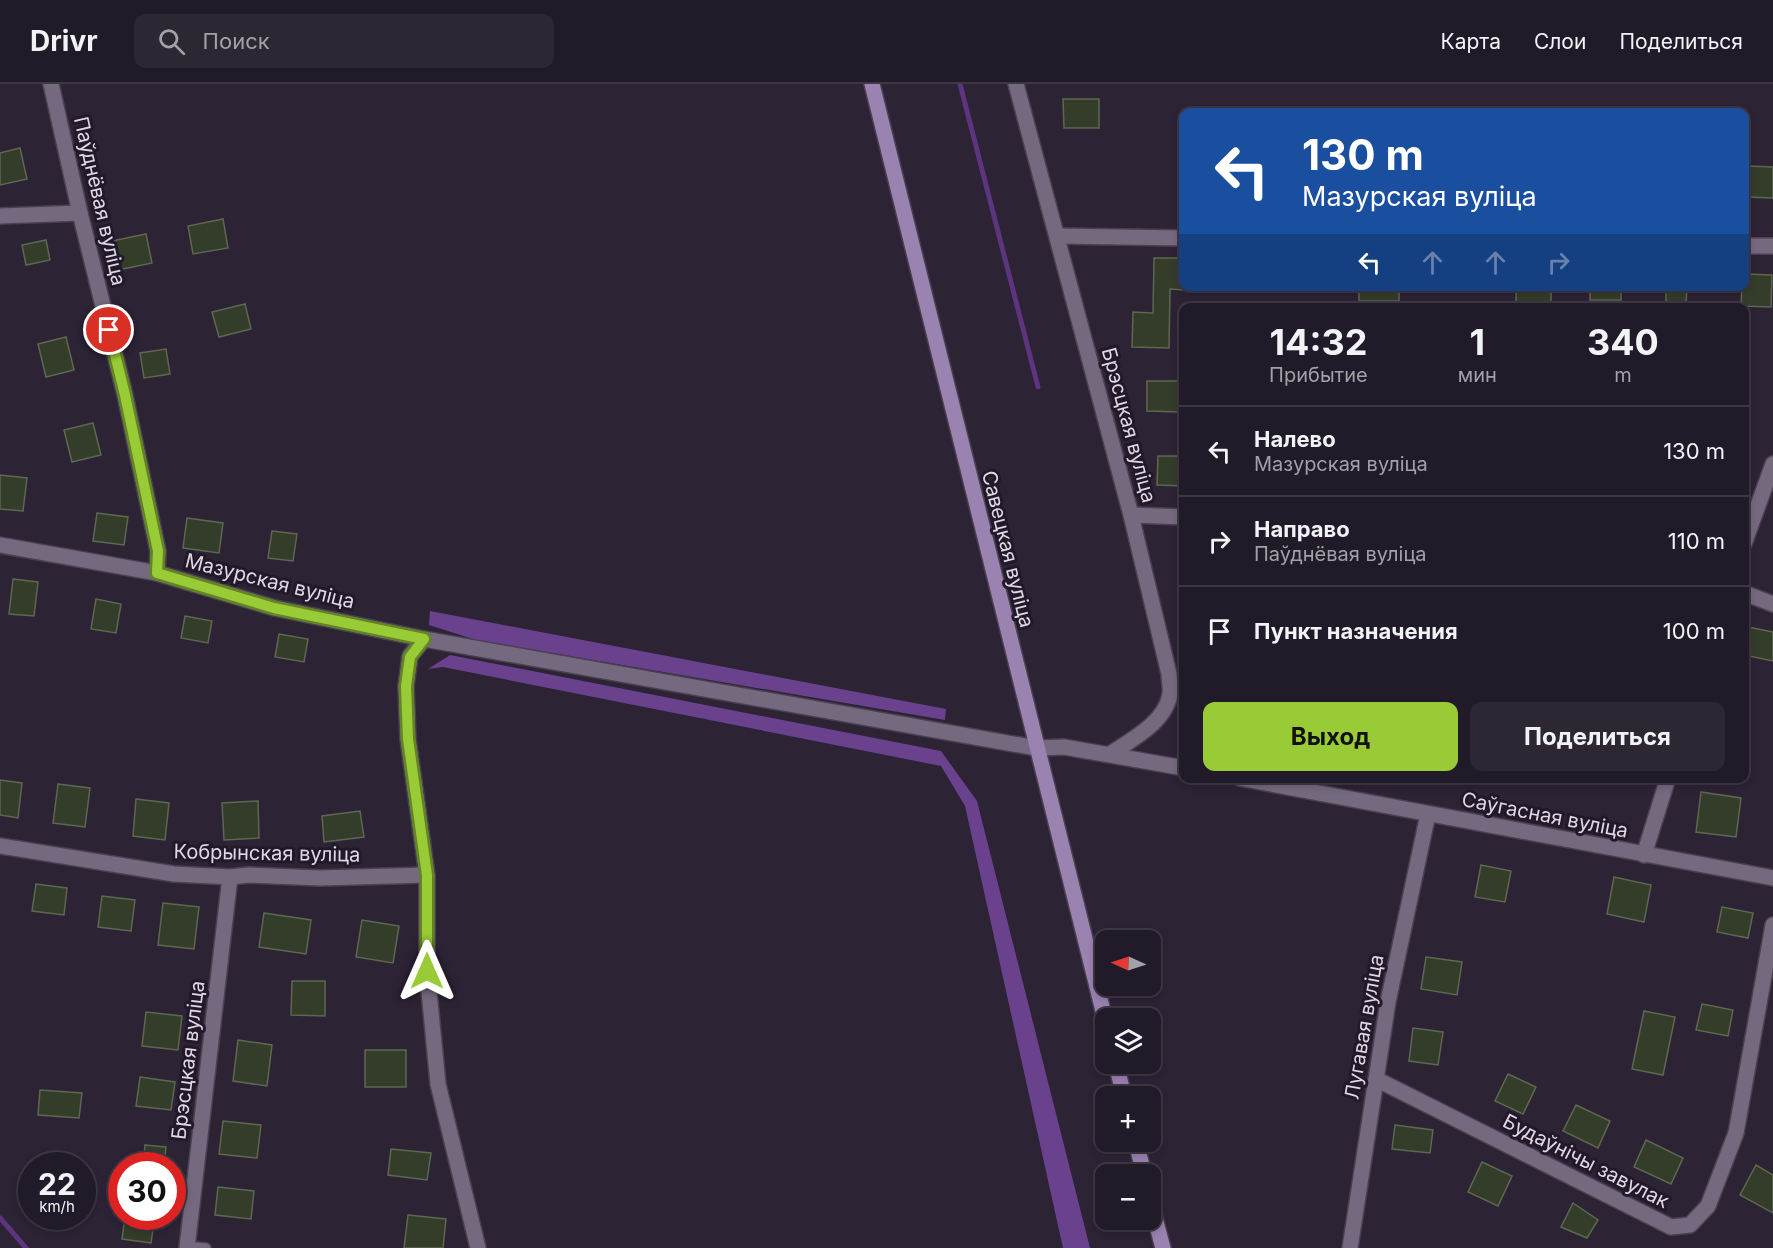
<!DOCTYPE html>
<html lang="ru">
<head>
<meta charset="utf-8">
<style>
	body { margin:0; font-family:Inter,sans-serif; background:#2d2734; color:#f1f3f6; height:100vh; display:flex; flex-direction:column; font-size:22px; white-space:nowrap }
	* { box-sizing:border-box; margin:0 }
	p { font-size:20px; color:#a2a1a8 }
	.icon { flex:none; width:33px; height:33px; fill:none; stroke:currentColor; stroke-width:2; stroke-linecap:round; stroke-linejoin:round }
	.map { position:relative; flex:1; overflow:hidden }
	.panel { position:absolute; left:1179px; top:219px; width:570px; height:480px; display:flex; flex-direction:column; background:#211a28; border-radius:12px; box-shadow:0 3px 9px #0003,0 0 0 2px #3e3845 }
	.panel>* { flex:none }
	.guide { position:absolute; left:1179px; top:24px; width:570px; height:183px; border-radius:12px; box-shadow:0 3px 9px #0003,0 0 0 2px #3e3845; background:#1a4fa0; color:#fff; overflow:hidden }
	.needle { width:39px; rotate:273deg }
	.controls { position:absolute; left:1095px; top:846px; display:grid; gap:12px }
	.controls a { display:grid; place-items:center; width:66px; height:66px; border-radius:12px; background:#211a28; box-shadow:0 3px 9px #0003,0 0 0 2px #3e3845; font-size:30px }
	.speed { position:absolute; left:18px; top:1068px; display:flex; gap:12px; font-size:30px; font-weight:700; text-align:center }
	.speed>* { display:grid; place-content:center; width:78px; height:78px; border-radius:50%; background:#211a28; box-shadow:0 3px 9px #0003,0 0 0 2px #3e3845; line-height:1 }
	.speed small { font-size:15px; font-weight:400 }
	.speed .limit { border:9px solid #d22; background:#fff; color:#111 }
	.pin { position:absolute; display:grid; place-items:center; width:51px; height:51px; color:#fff; margin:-26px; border:3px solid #fff; border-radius:50%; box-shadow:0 2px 6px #0007 }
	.me { position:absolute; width:66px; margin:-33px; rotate:0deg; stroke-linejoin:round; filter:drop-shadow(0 0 4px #0008) }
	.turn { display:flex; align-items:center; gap:21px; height:126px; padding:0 24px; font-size:27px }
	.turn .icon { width:78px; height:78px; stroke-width:2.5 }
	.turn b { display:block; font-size:42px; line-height:51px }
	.lanes { display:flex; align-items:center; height:57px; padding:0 24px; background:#0003; justify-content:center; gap:30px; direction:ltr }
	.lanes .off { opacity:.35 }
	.eta { display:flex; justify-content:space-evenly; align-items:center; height:102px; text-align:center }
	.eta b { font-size:36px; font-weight:700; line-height:42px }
	.action { display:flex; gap:12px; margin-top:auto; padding:12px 24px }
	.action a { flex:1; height:69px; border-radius:12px; background:#99cb36; color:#111; font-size:24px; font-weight:700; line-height:69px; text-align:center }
	.action a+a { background:#2d2734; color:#f1f3f6 }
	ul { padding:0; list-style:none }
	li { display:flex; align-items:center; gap:18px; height:90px; padding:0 24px; border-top:2px solid #3e3845 }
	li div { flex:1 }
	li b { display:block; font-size:22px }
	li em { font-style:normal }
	header { display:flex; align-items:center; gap:36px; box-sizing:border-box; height:84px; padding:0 30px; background:#211a28; border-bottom:2px solid #3e3845 }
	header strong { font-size:28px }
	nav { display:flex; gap:33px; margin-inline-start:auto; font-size:21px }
	.search { width:420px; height:54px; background:#2d2734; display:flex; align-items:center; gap:15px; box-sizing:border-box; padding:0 21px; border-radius:12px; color:#a2a1a8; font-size:22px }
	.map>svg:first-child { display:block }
	.forest { fill:#6a418d }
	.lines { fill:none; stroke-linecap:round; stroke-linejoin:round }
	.stream { stroke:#5d347e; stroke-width:5 }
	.building { fill:#343d29; stroke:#5e6752; stroke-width:1.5 }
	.service-casing { stroke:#494150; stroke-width:12 }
	.minor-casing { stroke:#494150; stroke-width:18 }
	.tertiary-casing { stroke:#494150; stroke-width:18 }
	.primary-casing { stroke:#494150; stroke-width:18 }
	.service { stroke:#74697e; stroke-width:9 }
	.minor { stroke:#74697e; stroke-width:15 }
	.tertiary { stroke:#74697e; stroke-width:15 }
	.primary { stroke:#9a82b1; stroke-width:15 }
	.route-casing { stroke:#638423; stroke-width:15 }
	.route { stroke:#99cb36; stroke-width:10 }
	.labels { text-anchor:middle; stroke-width:6; stroke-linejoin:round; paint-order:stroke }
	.street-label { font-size:20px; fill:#dfd9e5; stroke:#22192b }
</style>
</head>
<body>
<header>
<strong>Drivr</strong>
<div class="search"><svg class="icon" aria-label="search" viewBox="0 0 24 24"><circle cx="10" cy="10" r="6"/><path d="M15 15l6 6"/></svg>Поиск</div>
<nav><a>Карта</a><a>Слои</a><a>Поделиться</a></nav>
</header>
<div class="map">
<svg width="1773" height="1164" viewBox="0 0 1773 1164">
	<rect width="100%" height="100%" fill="#2c2335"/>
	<g class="forest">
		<polygon points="430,527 946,625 945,636 476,556 429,541"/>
		<polygon points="450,571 941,667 977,717 1090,1164 1063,1164 965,722 941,682 443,583 428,585"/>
	</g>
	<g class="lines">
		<g class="stream">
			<polyline points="960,0 1038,303"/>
			<polyline points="0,1134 26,1164"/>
		</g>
	</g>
	<g class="building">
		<polygon points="1063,15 1099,15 1099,44 1064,44"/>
		<polygon points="20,64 27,95 0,101 0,69"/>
		<polygon points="1749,82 1773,83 1773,114 1748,113"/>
		<polygon points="223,135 228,164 193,170 188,142"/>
		<polygon points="146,150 152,179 118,186 112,157"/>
		<polygon points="46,156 50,176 26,181 22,161"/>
		<polygon points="1154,174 1184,174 1184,206 1170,205 1169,264 1132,263 1133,228 1153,229"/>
		<polygon points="1744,190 1772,191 1771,223 1741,222 1742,202 1744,202"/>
		<rect x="1359" y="202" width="40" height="15"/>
		<polygon points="1516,202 1551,202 1551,218 1516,219"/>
		<rect x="1590" y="202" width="31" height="14"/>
		<polygon points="1666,202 1687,202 1686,220 1666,220"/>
		<polygon points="245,220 251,245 219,253 212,228"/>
		<polygon points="66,253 74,286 46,293 38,260"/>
		<polygon points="166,265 170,290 144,294 140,269"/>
		<polygon points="1147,297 1181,297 1180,328 1147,327"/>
		<polygon points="93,339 101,371 72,378 64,346"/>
		<polygon points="1158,372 1184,372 1184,402 1157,401"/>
		<polygon points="0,391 27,394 23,427 0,425"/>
		<polygon points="97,429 128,433 124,461 93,457"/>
		<polygon points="187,434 223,439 219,469 183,464"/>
		<polygon points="272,447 297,450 293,477 268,474"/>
		<polygon points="13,495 38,498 34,532 9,530"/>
		<polygon points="96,515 121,520 116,549 91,545"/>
		<polygon points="185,532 212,537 208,559 181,554"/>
		<polygon points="1748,543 1773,548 1773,577 1744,571"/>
		<polygon points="279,550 308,555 304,578 275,573"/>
		<polygon points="0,696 22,699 18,734 0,731"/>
		<polygon points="58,700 90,704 85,743 53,739"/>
		<polygon points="1701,708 1741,714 1736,753 1696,748"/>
		<polygon points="136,715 169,719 165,756 133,752"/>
		<polygon points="258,717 259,754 224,756 222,719"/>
		<polygon points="360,727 364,753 324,758 322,732"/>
		<polygon points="1481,781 1511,787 1505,818 1475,813"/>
		<polygon points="1614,793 1651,801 1644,838 1607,830"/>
		<polygon points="36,800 67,804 64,831 32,827"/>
		<polygon points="102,812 135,816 131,847 98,843"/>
		<polygon points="163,819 199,823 194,865 158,861"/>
		<polygon points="1722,823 1753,829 1748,854 1717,848"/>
		<polygon points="264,829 311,836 306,870 259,863"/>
		<polygon points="362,836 399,842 393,879 356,873"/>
		<polygon points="1426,873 1462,878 1457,911 1421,905"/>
		<polygon points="292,897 325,897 325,932 291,931"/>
		<polygon points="1702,920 1733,926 1728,952 1696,946"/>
		<polygon points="1644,927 1675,933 1663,991 1632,985"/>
		<polygon points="146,928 182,932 178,966 142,962"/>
		<polygon points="1413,944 1443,948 1438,981 1409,977"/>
		<polygon points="238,956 272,961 267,1002 233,997"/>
		<rect x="365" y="966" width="41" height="37"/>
		<polygon points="1508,990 1536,1003 1523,1030 1495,1017"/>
		<polygon points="140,993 175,998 171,1026 136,1022"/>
		<polygon points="40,1006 82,1009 79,1034 38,1031"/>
		<polygon points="1576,1021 1610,1037 1598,1064 1563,1047"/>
		<polygon points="223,1037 261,1041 257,1074 219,1070"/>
		<polygon points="1395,1041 1433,1046 1430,1069 1392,1065"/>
		<polygon points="1646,1056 1683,1074 1671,1100 1634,1083"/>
		<polygon points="145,1061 166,1063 164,1082 143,1082"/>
		<polygon points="391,1065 431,1069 427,1096 388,1091"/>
		<polygon points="1482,1078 1512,1092 1498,1122 1468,1108"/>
		<polygon points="1756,1081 1773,1091 1773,1129 1740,1111"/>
		<polygon points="218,1103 254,1107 251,1135 215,1131"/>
		<polygon points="1573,1119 1598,1136 1587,1154 1561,1143"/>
		<polygon points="408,1131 446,1135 443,1164 404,1164"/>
		<polygon points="125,1132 155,1132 151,1159 122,1155"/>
	</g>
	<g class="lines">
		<g class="service-casing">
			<polyline id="service" points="187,1162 206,1164"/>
		</g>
		<g class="minor-casing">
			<g id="minor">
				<polyline points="51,0 80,129 125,311 158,467 157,489"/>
				<path d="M1016,0L1131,431L1169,590C1169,596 1171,604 1170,610C1166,638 1131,656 1110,670"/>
				<polyline points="0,132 80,129"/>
				<polyline points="1057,152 1184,154"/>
				<polyline points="1744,162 1773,162"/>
				<polyline points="1131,431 1184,433"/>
				<polyline points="1744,460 1773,380"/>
				<polyline points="1744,509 1773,520"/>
				<polyline points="424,555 410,572 406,602 408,655 427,791 427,887 438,1000 478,1164"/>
				<polyline points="0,762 174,790 230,793 249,791 320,794 427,791"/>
				<polyline points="1644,771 1668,694"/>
				<polyline points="1376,995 1671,1143 1690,1141 1708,1122 1736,1049 1773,841"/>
				<polyline points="187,1164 230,793"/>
				<polyline points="1350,1164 1388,918 1428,730"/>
			</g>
		</g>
		<g class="tertiary-casing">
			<g id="tertiary">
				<polyline points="0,461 157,489 275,524 424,555 1036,664 1064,663 1184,684"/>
				<polyline points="1239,694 1773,794"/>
			</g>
		</g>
		<g class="primary-casing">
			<g id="primary">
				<polyline points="872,0 1106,939"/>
				<polyline points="1116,980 1124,1012"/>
				<polyline points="1136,1058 1144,1090"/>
				<polyline points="1150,1116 1163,1164"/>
			</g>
		</g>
		<use href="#service" class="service"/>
		<use href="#minor" class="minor"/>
		<use href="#tertiary" class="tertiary"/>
		<use href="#primary" class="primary"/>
	</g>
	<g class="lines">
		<g class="route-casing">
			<polyline id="route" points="109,246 125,311 158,467 157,489 274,524 424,555 410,573 406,602 408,655 427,791 427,887"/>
		</g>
		<use href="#route" class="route"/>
	</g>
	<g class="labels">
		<g class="street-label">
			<text transform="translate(100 117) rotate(77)" y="7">Паўднёвая вуліца</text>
			<text transform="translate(1129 341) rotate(75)" y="7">Брэсцкая вуліца</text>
			<text transform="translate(1008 465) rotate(76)" y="7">Савецкая вуліца</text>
			<text transform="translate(270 497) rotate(14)" y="7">Мазурская вуліца</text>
			<text transform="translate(1545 731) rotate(11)" y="7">Саўгасная вуліца</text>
			<text transform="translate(267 769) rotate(1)" y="7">Кобрынская вуліца</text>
			<text transform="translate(1364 943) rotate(-80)" y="7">Лугавая вуліца</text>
			<text transform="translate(188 976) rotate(-83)" y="7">Брэсцкая вуліца</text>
			<text transform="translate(1586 1077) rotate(27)" y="7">Будаўнічы завулак</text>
		</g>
	</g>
</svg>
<div class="controls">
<a><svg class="needle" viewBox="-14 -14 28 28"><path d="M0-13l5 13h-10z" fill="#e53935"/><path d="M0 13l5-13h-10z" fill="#a2a1a8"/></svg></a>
<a><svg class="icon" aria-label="layers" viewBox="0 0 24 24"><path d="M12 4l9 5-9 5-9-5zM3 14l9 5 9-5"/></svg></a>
<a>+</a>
<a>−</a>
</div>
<div class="speed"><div>22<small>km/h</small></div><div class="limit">30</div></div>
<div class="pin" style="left:109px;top:246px;background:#d93025"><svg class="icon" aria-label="arrive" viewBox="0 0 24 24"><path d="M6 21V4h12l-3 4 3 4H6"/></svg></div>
<svg class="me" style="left:427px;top:887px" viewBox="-20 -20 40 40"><path d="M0-17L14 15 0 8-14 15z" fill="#99cb36" stroke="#fff" stroke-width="4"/></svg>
<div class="guide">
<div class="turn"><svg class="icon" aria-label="left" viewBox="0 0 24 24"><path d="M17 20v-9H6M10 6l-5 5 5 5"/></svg><div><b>130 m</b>Мазурская вуліца</div></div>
<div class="lanes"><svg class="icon" aria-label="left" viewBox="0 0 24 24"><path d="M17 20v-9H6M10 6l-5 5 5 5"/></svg><svg class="icon off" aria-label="ahead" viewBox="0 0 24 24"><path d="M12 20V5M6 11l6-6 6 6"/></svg><svg class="icon off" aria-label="ahead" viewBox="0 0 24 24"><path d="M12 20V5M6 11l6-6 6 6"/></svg><svg class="icon off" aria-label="right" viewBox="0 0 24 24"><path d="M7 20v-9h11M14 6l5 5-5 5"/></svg></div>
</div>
<section class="panel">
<div class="eta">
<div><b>14:32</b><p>Прибытие</p></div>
<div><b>1</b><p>мин</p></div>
<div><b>340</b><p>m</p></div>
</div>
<ul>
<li><svg class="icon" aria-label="left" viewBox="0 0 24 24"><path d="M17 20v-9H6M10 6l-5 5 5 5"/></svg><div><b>Налево</b><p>Мазурская вуліца</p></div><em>130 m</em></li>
<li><svg class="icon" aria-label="right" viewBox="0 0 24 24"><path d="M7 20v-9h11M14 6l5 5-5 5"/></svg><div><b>Направо</b><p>Паўднёвая вуліца</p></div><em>110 m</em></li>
<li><svg class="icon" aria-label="arrive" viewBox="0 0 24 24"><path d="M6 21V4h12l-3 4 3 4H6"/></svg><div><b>Пункт назначения</b></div><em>100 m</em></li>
</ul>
<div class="action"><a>Выход</a><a>Поделиться</a></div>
</section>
</div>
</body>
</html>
